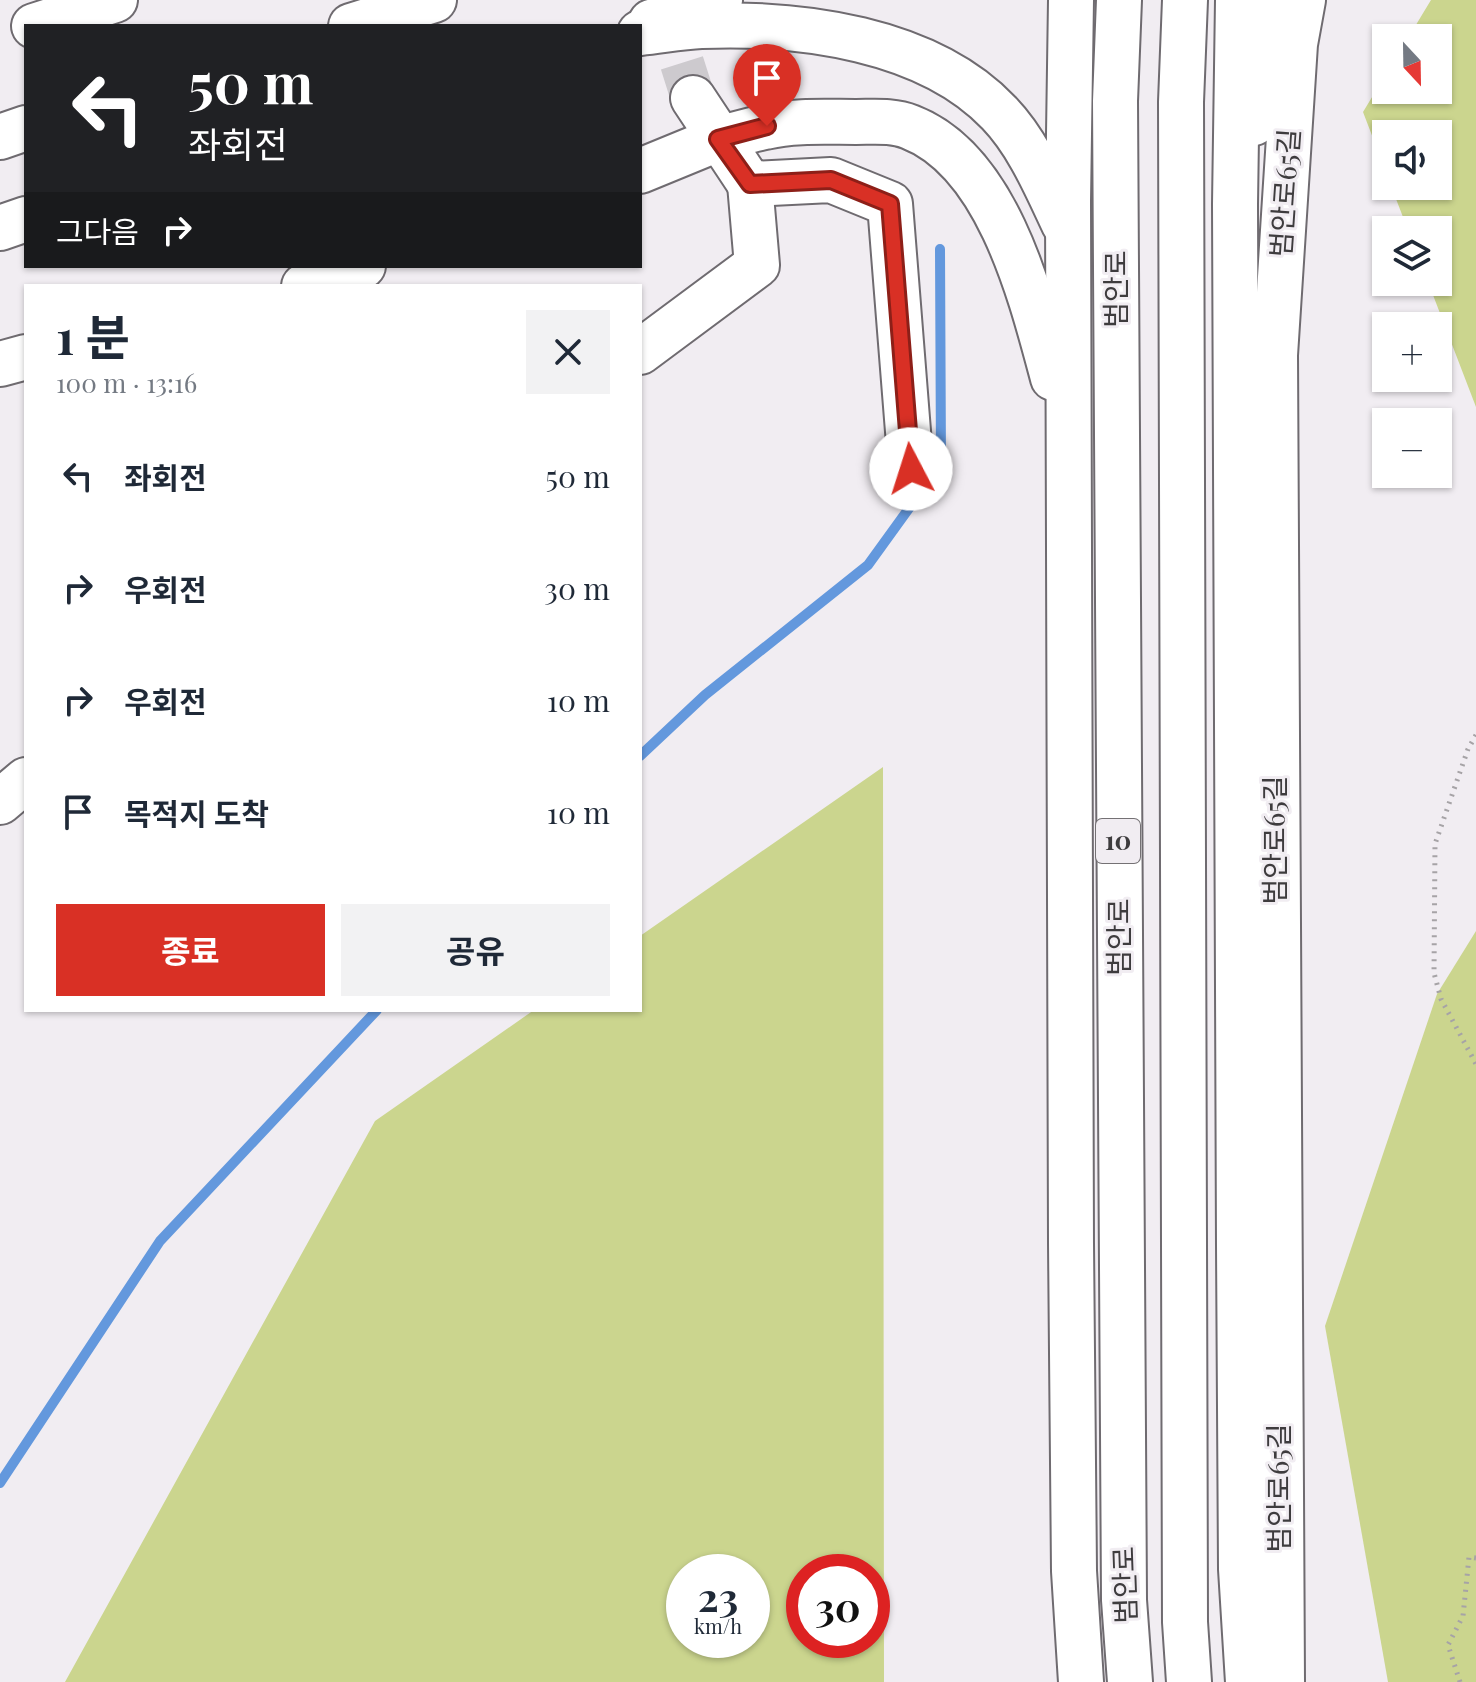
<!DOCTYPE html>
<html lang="ko">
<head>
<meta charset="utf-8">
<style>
	body { margin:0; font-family:"Playfair Display","Noto Sans KR",serif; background:#f2f2f3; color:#1f2937; height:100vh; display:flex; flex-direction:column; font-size:30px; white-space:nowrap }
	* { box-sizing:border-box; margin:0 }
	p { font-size:26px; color:#747a83 }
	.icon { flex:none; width:44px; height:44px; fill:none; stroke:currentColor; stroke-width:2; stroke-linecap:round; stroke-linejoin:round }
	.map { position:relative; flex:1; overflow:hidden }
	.details { position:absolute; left:24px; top:284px; width:618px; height:728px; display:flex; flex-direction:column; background:#fff; border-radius:0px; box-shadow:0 2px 6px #0004 }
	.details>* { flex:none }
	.guide { position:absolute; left:24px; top:24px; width:618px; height:244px; border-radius:0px; box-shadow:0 2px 6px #0004; background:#202124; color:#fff; overflow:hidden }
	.needle { width:52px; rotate:158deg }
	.tools { position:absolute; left:1372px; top:24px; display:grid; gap:16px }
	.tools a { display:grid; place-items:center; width:80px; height:80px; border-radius:0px; background:#fff; box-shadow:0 2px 6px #0004; font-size:40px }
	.speed { position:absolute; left:666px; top:1554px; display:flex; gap:16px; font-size:40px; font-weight:700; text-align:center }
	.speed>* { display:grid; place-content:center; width:104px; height:104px; border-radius:50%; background:#fff; box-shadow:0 2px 6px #0004; line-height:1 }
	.speed small { font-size:20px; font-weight:400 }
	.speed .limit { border:12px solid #d22; background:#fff; color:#111 }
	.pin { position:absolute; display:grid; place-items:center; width:68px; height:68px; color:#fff; margin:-82px -34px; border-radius:50% 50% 50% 0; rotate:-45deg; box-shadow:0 0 8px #0007 }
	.pin .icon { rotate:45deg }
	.me { position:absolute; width:88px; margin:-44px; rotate:355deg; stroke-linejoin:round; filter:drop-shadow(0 0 6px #0008) }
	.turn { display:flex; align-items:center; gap:28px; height:168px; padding:0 32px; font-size:36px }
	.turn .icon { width:104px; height:104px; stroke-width:2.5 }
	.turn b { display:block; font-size:56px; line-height:68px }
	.then { display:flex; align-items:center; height:76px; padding:0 32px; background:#0003; gap:16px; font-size:30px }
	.round { display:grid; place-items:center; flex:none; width:84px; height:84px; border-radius:0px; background:#f2f2f3 }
	.summary { display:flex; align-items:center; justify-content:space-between; height:136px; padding:0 32px }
	h1 { font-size:48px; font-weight:700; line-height:60px }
	.cta { display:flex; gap:16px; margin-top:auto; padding:16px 32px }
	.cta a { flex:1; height:92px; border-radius:0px; background:#d93025; color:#fff; font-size:32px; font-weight:700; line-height:92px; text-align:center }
	.cta a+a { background:#f2f2f3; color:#1f2937 }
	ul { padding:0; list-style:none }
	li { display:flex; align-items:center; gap:24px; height:112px; padding:0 32px }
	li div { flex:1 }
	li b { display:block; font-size:30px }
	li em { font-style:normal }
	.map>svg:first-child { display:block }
	.green { fill:#cbd58e; fill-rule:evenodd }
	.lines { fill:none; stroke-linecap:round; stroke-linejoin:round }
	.stream { stroke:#6398dd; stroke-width:10 }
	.minor-tunnel { stroke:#cdcace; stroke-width:44; stroke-dasharray:44 22; stroke-linecap:butt }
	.minor-casing { stroke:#6f6b70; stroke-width:48 }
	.major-casing { stroke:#6f6b70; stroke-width:48 }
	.highway-casing { stroke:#6f6b70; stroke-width:48 }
	.path { stroke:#a6a3a6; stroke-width:5; stroke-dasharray:2 6; stroke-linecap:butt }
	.minor { stroke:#fff; stroke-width:44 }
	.major { stroke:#fff; stroke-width:44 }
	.highway { stroke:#fff; stroke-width:44 }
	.route-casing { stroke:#8d1f18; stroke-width:20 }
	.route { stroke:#d93025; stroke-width:14 }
	.labels { text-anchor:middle; stroke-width:6; stroke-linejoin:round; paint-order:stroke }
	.shield { fill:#f1edf2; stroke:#747174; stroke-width:2 }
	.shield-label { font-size:26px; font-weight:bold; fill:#3e3c3e }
	.street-label { font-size:28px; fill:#3e3c3e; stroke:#f1edf2 }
</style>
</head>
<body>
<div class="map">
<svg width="1476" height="1682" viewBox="0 0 1476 1682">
	<rect width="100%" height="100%" fill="#f1edf2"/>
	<g class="green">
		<polygon points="1431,0 1476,0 1476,407 1428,282 1438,282 1438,230 1408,230 1391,186 1438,186 1438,134 1386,134 1386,172 1363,112 1386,74 1386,90 1438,90 1438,38 1408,38"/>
		<path d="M883,767L884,1682H65L375,1121L534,1010H640V936ZM684,1572H752V1640H684ZM804,1572H872V1640H804Z"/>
		<polygon points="1476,931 1476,1682 1388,1682 1325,1326 1437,994"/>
	</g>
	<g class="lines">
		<g class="stream">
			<polyline points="640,756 705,695 868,565 941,464 940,249"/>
			<polyline points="0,1483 160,1241 377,1010"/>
		</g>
		<polyline class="minor-tunnel" points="662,0 693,98"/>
		<g class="minor-casing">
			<g id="minor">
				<polyline points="34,26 115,0"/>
				<polyline points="693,98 750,184 831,180 890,204 911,469"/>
				<polyline points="640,171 718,139"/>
				<polyline points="304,286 363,266"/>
				<polyline points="640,352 757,265 750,184"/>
				<polyline points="0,364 26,357"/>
				<polyline points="0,802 26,780"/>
				<polyline points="1282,1682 1275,355 1295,44 1303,0"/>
			</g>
		</g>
		<g class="major-casing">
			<g id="major">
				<polyline points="651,22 720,0"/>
				<polyline points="351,26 434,0"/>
				<polyline points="0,137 26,128"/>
				<polyline points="0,228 26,219"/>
			</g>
		</g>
		<g class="highway-casing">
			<g id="highway">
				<polyline points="1071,0 1068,201 1071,1243 1074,1571 1081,1682"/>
				<polyline points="1119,0 1115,101 1124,1600 1130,1682"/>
				<polyline points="1185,0 1181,102 1185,1622 1189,1682"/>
				<polyline points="1238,0 1235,204 1239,1245 1241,1569 1248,1682"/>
				<path d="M640,33C660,31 681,27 701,26C799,22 928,38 999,113C1028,143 1046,186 1064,224"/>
				<polyline points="1254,123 1282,0"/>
				<path d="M718,139C734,135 749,130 765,127C794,120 826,122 856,122C874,122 893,120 910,127C998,161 1031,296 1053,378"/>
			</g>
		</g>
		<g class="path">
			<polyline points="1476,735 1468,749 1435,844 1434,973 1441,999 1476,1064"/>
			<polyline points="1460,1682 1448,1645 1463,1616 1469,1557 1476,1558"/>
		</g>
		<use href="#minor" class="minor"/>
		<use href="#major" class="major"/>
		<use href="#highway" class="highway"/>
	</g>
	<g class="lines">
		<g class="route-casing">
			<polyline id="route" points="767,126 718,139 750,184 831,180 890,204 911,469"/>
		</g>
		<use href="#route" class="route"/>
	</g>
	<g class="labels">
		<rect class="shield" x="1096" y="819" width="44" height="44" rx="6"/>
		<g class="shield-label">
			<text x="1118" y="850">10</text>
		</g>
		<g class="street-label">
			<text transform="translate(1285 193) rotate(-86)" y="10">범안로65길</text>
			<text transform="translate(1116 289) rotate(-90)" y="10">범안로</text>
			<text transform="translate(1275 840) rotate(-90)" y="10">범안로65길</text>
			<text transform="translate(1119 937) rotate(-90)" y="10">범안로</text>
			<text transform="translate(1279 1488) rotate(-90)" y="10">범안로65길</text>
			<text transform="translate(1125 1585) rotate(-92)" y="10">범안로</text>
		</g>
	</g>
</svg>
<div class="tools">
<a><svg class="needle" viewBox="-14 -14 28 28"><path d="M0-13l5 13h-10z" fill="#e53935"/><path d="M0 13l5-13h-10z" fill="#747a83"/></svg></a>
<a><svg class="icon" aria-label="sound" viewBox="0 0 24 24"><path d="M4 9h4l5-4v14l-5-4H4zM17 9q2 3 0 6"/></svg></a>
<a><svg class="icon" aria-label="layers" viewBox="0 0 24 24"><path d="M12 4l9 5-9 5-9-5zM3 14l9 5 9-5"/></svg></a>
<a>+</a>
<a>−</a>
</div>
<div class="speed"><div>23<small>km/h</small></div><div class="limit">30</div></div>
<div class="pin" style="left:767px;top:126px;background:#d93025"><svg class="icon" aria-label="arrive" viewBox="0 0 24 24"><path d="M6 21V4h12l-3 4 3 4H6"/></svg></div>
<svg class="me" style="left:911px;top:469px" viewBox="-20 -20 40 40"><circle r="19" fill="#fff"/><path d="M0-13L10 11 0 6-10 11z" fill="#d93025"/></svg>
<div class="guide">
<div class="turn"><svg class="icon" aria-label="left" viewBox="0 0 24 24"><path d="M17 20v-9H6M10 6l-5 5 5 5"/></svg><div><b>50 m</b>좌회전</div></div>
<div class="then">그다음<svg class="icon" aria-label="right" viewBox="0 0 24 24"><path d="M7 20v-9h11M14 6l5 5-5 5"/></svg></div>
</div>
<section class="details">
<div class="summary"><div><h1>1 분</h1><p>100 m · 13:16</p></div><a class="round"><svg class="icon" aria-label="close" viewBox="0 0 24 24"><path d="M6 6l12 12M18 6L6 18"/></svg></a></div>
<ul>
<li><svg class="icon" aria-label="left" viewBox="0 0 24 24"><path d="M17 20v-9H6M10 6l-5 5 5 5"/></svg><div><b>좌회전</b></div><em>50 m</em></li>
<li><svg class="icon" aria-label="right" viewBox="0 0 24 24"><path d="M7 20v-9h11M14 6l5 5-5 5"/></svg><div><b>우회전</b></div><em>30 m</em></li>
<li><svg class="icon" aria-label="right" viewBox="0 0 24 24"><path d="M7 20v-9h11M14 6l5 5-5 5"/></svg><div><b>우회전</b></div><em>10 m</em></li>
<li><svg class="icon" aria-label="arrive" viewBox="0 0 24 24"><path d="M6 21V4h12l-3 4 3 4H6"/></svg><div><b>목적지 도착</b></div><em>10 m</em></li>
</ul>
<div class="cta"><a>종료</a><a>공유</a></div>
</section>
</div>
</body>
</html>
